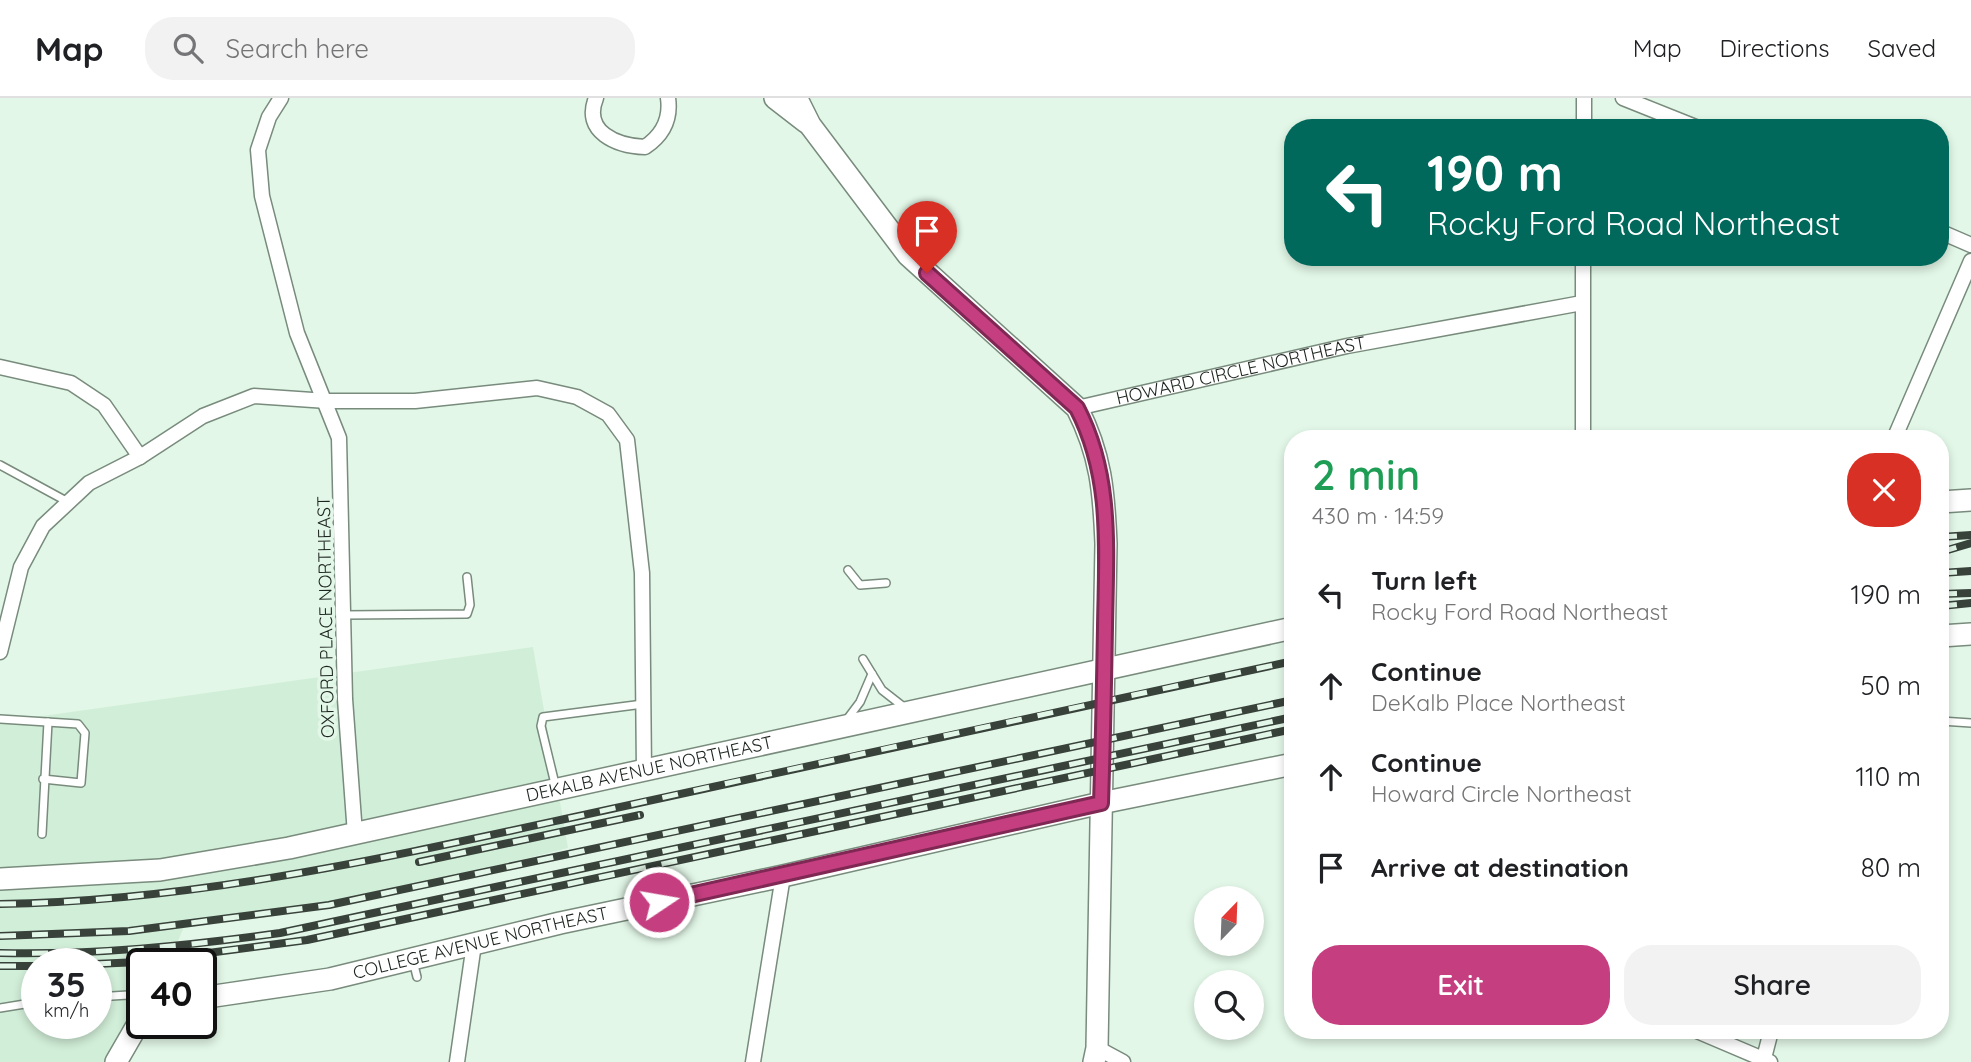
<!DOCTYPE html>
<html lang="en">
<head>
<meta charset="utf-8">
<style>
	body { margin:0; font-family:Quicksand,sans-serif; background:#f2f2f2; color:#202124; height:100vh; display:flex; flex-direction:column; font-size:26px; white-space:nowrap }
	* { box-sizing:border-box; margin:0 }
	p { font-size:23px; color:#757577 }
	.icon { flex:none; width:38px; height:38px; fill:none; stroke:currentColor; stroke-width:2; stroke-linecap:round; stroke-linejoin:round }
	.map { position:relative; flex:1; overflow:hidden }
	.sheet { position:absolute; left:1284px; top:332px; width:665px; height:609px; display:flex; flex-direction:column; background:#fff; border-radius:28px; box-shadow:0 4px 10px #0003 }
	.sheet>* { flex:none }
	.top-card { position:absolute; left:1284px; top:21px; width:665px; height:147px; border-radius:28px; box-shadow:0 4px 10px #0003; background:#00695c; color:#fff; overflow:hidden }
	.needle { width:46px; rotate:23deg }
	.tools { position:absolute; left:1194px; top:788px; display:grid; gap:14px }
	.tools a { display:grid; place-items:center; width:70px; height:70px; border-radius:50%; background:#fff; box-shadow:0 4px 10px #0003; font-size:35px }
	.speed { position:absolute; left:21px; top:850px; display:flex; gap:14px; font-size:35px; font-weight:700; text-align:center }
	.speed>* { display:grid; place-content:center; width:91px; height:91px; border-radius:50%; background:#fff; box-shadow:0 4px 10px #0003; line-height:1 }
	.speed small { font-size:18px; font-weight:400 }
	.speed .limit { border:4px solid #111; border-radius:10px; background:#fff; color:#111 }
	.pin { position:absolute; display:grid; place-items:center; width:60px; height:60px; color:#fff; margin:-72px -30px; border-radius:50% 50% 50% 0; rotate:-45deg; box-shadow:0 0 7px #0007 }
	.pin .icon { rotate:45deg }
	.me { position:absolute; width:77px; margin:-38px; rotate:78deg; stroke-linejoin:round; filter:drop-shadow(0 0 5px #0008) }
	.turn { display:flex; align-items:center; gap:24px; height:147px; padding:0 28px; font-size:32px }
	.turn .icon { width:91px; height:91px; stroke-width:2.5 }
	.turn b { display:block; font-size:49px; line-height:60px }
	.round { display:grid; place-items:center; flex:none; width:74px; height:74px; border-radius:28px; background:#f2f2f2 }
	.summary { display:flex; align-items:center; justify-content:space-between; height:119px; padding:0 28px }
	h1 { font-size:42px; font-weight:600; line-height:52px; color:#1e9e55 }
	.primary-button { display:flex; gap:14px; margin-top:auto; padding:14px 28px }
	.primary-button a { flex:1; height:80px; border-radius:28px; background:#c43e80; color:#fff; font-size:28px; font-weight:600; line-height:80px; text-align:center }
	.primary-button a+a { background:#f2f2f2; color:#202124 }
	ul { padding:0; list-style:none }
	li { display:flex; align-items:center; gap:21px; height:91px; padding:0 28px }
	li div { flex:1 }
	li b { display:block; font-size:26px }
	li em { font-style:normal }
	header { display:flex; align-items:center; gap:42px; box-sizing:border-box; height:98px; padding:0 35px; background:#fff; border-bottom:2px solid #e0e0e0 }
	header strong { font-size:33px }
	nav { display:flex; gap:38px; margin-inline-start:auto; font-size:24px }
	.search { width:490px; height:63px; background:#f2f2f2; display:flex; align-items:center; gap:18px; box-sizing:border-box; padding:0 24px; border-radius:28px; color:#757577; font-size:26px }
	.map>svg:first-child { display:block }
	.built { fill:#d1eed8; fill-rule:evenodd }
	.lines { fill:none; stroke-linecap:round; stroke-linejoin:round }
	.lane-casing { stroke:#788b7c; stroke-width:10 }
	.street-casing { stroke:#788b7c; stroke-width:17 }
	.secondary-casing { stroke:#788b7c; stroke-width:24 }
	.lane { stroke:#fff; stroke-width:7 }
	.street { stroke:#fff; stroke-width:14 }
	.secondary { stroke:#fff; stroke-width:21 }
	.rail-casing { stroke:#38423b; stroke-width:8 }
	.rail { stroke:#e2f7e7; stroke-width:5; stroke-dasharray:16; stroke-linecap:butt }
	.route-casing { stroke:#7f2853; stroke-width:18 }
	.route { stroke:#c43e80; stroke-width:12 }
	.labels { text-anchor:middle; stroke-width:7; stroke-linejoin:round; paint-order:stroke }
	.street-label { font-size:18px; fill:#1c241e; stroke:#e2f7e7 }
</style>
</head>
<body>
<header>
<strong>Map</strong>
<div class="search"><svg class="icon" aria-label="search" viewBox="0 0 24 24"><circle cx="10" cy="10" r="6"/><path d="M15 15l6 6"/></svg>Search here</div>
<nav><a>Map</a><a>Directions</a><a>Saved</a></nav>
</header>
<div class="map">
<svg width="1971" height="964" viewBox="0 0 1971 964">
	<rect width="100%" height="100%" fill="#e2f7e7"/>
	<path class="built" d="M533,549L568,750L340,807L187,822L168,866H142V926L127,964H0V624ZM37,866H96V926H37Z"/>
	<g class="lines">
		<g class="lane-casing">
			<g id="lane">
				<polyline points="0,367 68,404"/>
				<polyline points="848,472 860,487 886,485"/>
				<polyline points="344,517 467,516 470,507 467,479"/>
				<polyline points="863,561 882,592 905,610"/>
				<polyline points="0,621 78,626 85,635 81,685 43,681"/>
				<polyline points="1941,623 1971,625"/>
				<polyline points="845,624 860,604 872,576"/>
				<polyline points="556,690 541,628 543,619 643,606"/>
				<polyline points="42,736 48,624"/>
				<polyline points="413,863 417,879"/>
				<polyline points="96,899 128,897 142,913"/>
				<polyline points="0,910 37,904"/>
			</g>
		</g>
		<g class="street-casing">
			<g id="street">
				<polyline points="281,0 269,19 258,52 262,98 297,235 339,340 345,601 355,736"/>
				<path d="M596,0C582,34 617,48 645,49C663,37 671,21 668,0"/>
				<polyline points="1623,0 1698,30"/>
				<polyline points="1584,30 1584,0"/>
				<polyline points="1941,134 1971,147"/>
				<polyline points="1583,159 1583,341"/>
				<polyline points="0,269 71,285 104,307 140,359"/>
				<path id="s1" d="M1077,310L1347,248L1582,205"/>
				<polyline points="1894,341 1971,163"/>
				<polyline points="0,554 21,469 43,428 89,385 140,359 203,318 254,298 327,303 415,303 537,290 577,299 608,316 627,342 642,475 644,673"/>
				<polyline points="1697,933 1770,964"/>
				<polyline points="1097,950 1123,964"/>
				<polyline points="457,964 474,846"/>
				<polyline points="753,964 783,778"/>
				<polyline points="1763,964 1771,933"/>
			</g>
		</g>
		<g class="secondary-casing">
			<g id="secondary">
				<polyline points="775,0 806,24"/>
				<path d="M799,5L810,27L908,157L1077,310C1101,357 1104,394 1106,446L1097,950L1094,964"/>
				<polyline points="1941,404 1971,402"/>
				<polyline points="1941,538 1971,536"/>
				<path id="s2" d="M0,781L160,772L289,750L1293,530"/>
				<path id="s3" d="M201,900L330,881L560,825L783,778L1101,705L1293,666"/>
				<polyline points="116,964 142,919"/>
			</g>
		</g>
		<use href="#lane" class="lane"/>
		<use href="#street" class="street"/>
		<use href="#secondary" class="secondary"/>
		<g class="rail-casing">
			<g id="rail">
				<polyline points="1941,439 1971,437"/>
				<polyline points="1941,454 1971,445"/>
				<polyline points="1941,475 1971,473"/>
				<polyline points="1941,496 1971,495"/>
				<polyline points="1941,508 1971,505"/>
				<polyline points="419,764 640,717"/>
				<path d="M0,806C199,803 394,758 588,716C823,664 1058,613 1293,563"/>
				<polyline points="0,838 129,833 329,807 1293,602"/>
				<path d="M0,855C95,857 186,848 280,835L1293,619"/>
				<polyline points="95,866 139,864 307,842 1293,631"/>
				<polyline points="0,868 37,868"/>
			</g>
		</g>
		<use href="#rail" class="rail"/>
	</g>
	<g class="lines">
		<g class="route-casing">
			<path id="route" d="M659,804L1101,705C1103,646 1104,588 1105,529C1106,453 1113,379 1077,310L927,175"/>
		</g>
		<use href="#route" class="route"/>
	</g>
	<g class="labels">
		<g class="street-label">
			<text dy="6" stroke="none"><textPath href="#s1" startOffset="168">HOWARD CIRCLE NORTHEAST</textPath></text>
			<text transform="translate(326 519) rotate(-91)" y="6">OXFORD PLACE NORTHEAST</text>
			<text dy="6" stroke="none"><textPath href="#s2" startOffset="660">DEKALB AVENUE NORTHEAST</textPath></text>
			<text dy="6" stroke="none"><textPath href="#s3" startOffset="285">COLLEGE AVENUE NORTHEAST</textPath></text>
		</g>
	</g>
</svg>
<div class="tools">
<a><svg class="needle" viewBox="-14 -14 28 28"><path d="M0-13l5 13h-10z" fill="#e53935"/><path d="M0 13l5-13h-10z" fill="#757577"/></svg></a>
<a><svg class="icon" aria-label="search" viewBox="0 0 24 24"><circle cx="10" cy="10" r="6"/><path d="M15 15l6 6"/></svg></a>
</div>
<div class="speed"><div>35<small>km/h</small></div><div class="limit">40</div></div>
<div class="pin" style="left:927px;top:175px;background:#d93025"><svg class="icon" aria-label="arrive" viewBox="0 0 24 24"><path d="M6 21V4h12l-3 4 3 4H6"/></svg></div>
<svg class="me" style="left:659px;top:804px" viewBox="-20 -20 40 40"><circle r="17" fill="#c43e80" stroke="#fff" stroke-width="3"/><path d="M0-11L8 9 0 5-8 9z" fill="#fff"/></svg>
<div class="top-card">
<div class="turn"><svg class="icon" aria-label="left" viewBox="0 0 24 24"><path d="M17 20v-9H6M10 6l-5 5 5 5"/></svg><div><b>190 m</b>Rocky Ford Road Northeast</div></div>
</div>
<section class="sheet">
<div class="summary"><div><h1>2 min</h1><p>430 m · 14:59</p></div><a class="round" style="background:#d93025;color:#fff"><svg class="icon" aria-label="close" viewBox="0 0 24 24"><path d="M6 6l12 12M18 6L6 18"/></svg></a></div>
<ul>
<li><svg class="icon" aria-label="left" viewBox="0 0 24 24"><path d="M17 20v-9H6M10 6l-5 5 5 5"/></svg><div><b>Turn left</b><p>Rocky Ford Road Northeast</p></div><em>190 m</em></li>
<li><svg class="icon" aria-label="ahead" viewBox="0 0 24 24"><path d="M12 20V5M6 11l6-6 6 6"/></svg><div><b>Continue</b><p>DeKalb Place Northeast</p></div><em>50 m</em></li>
<li><svg class="icon" aria-label="ahead" viewBox="0 0 24 24"><path d="M12 20V5M6 11l6-6 6 6"/></svg><div><b>Continue</b><p>Howard Circle Northeast</p></div><em>110 m</em></li>
<li><svg class="icon" aria-label="arrive" viewBox="0 0 24 24"><path d="M6 21V4h12l-3 4 3 4H6"/></svg><div><b>Arrive at destination</b></div><em>80 m</em></li>
</ul>
<div class="primary-button"><a>Exit</a><a>Share</a></div>
</section>
</div>
</body>
</html>
